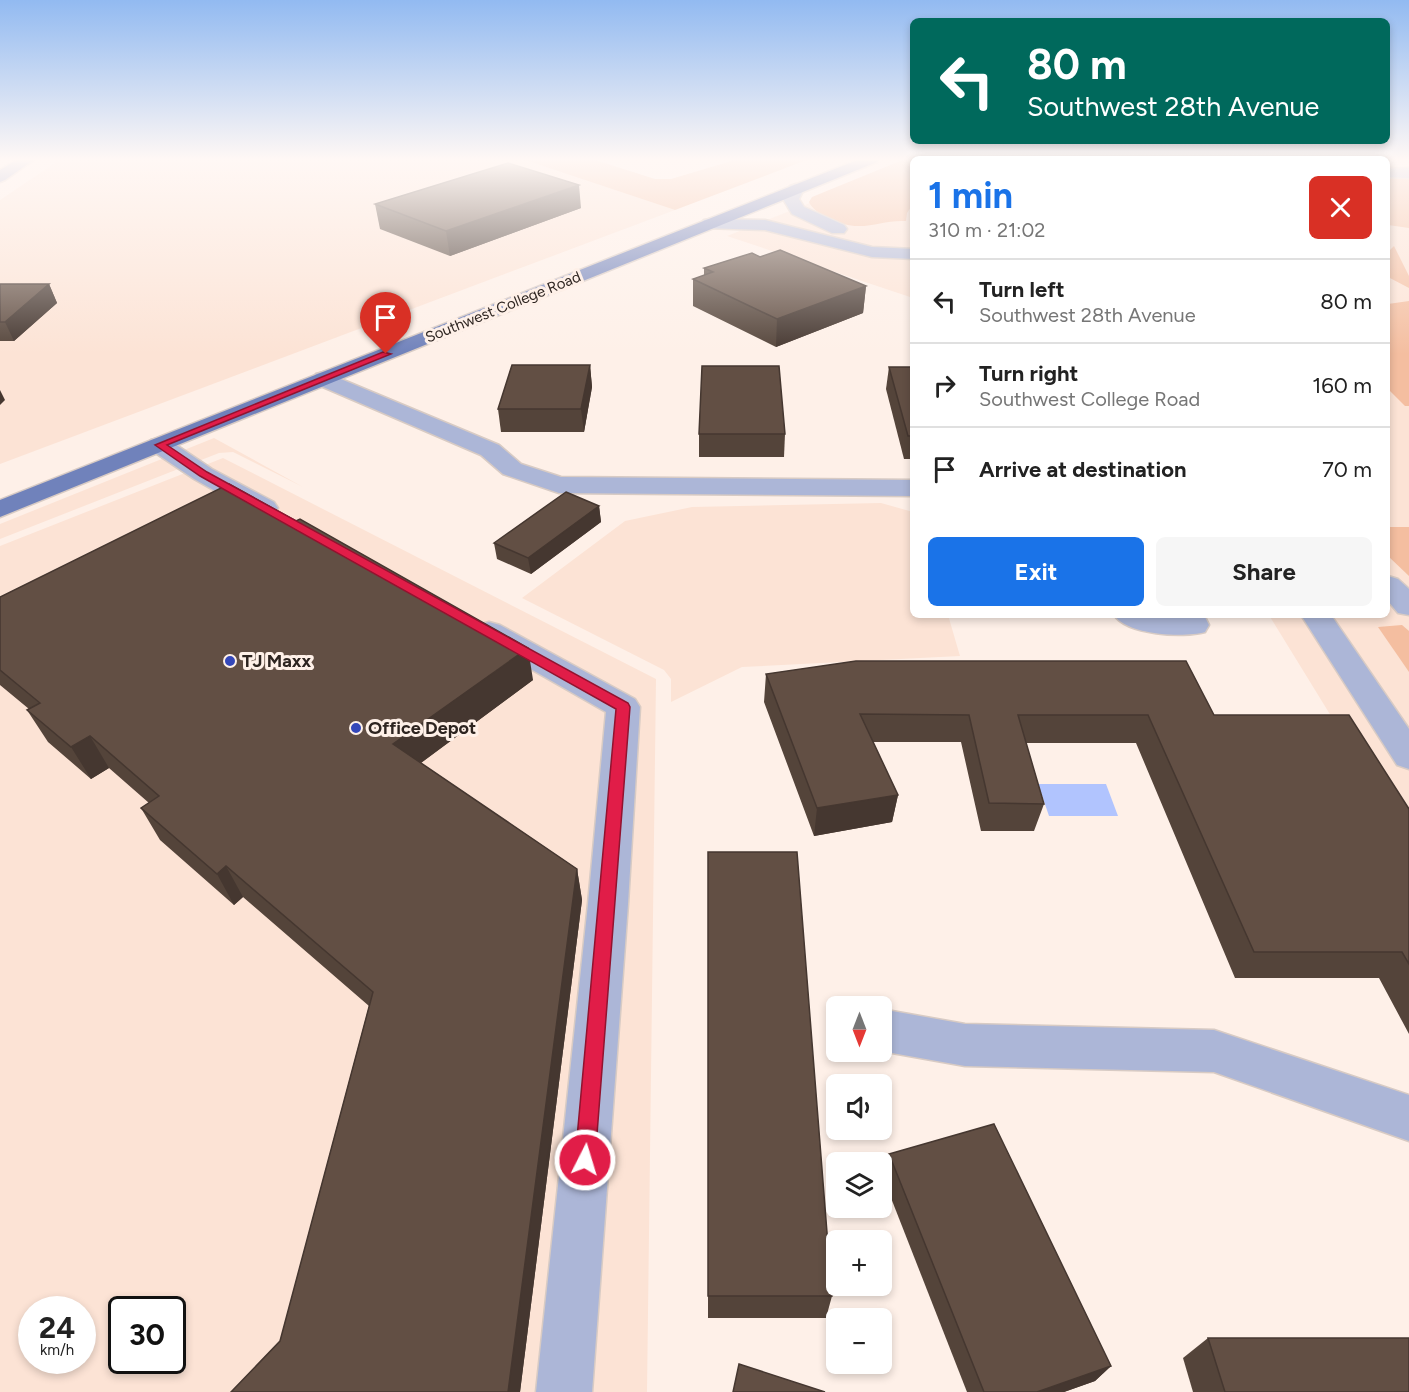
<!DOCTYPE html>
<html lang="en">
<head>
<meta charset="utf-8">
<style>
	body { margin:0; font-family:Figtree,sans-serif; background:#f6f6f6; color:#222; height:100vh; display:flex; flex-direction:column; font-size:22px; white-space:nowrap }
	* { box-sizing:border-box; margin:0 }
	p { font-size:20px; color:#767676 }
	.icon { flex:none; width:33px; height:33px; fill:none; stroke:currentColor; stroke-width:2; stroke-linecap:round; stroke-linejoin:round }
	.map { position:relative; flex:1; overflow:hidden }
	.details { position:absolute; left:910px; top:156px; width:480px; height:462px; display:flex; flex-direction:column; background:#fff; border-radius:9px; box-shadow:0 3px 9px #0003 }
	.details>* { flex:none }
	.top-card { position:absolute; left:910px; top:18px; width:480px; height:126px; border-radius:9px; box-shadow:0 3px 9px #0003; background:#00695c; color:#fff; overflow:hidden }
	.needle { width:39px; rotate:180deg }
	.fabs { position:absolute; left:826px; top:996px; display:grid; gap:12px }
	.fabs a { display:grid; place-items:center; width:66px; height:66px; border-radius:9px; background:#fff; box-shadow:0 3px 9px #0003; font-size:30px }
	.speed { position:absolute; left:18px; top:1296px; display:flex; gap:12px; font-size:30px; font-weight:700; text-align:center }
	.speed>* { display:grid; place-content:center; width:78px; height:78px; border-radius:50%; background:#fff; box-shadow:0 3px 9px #0003; line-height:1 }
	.speed small { font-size:15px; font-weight:400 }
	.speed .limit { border:3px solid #111; border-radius:9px; background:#fff; color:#111 }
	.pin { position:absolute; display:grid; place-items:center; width:51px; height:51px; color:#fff; margin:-62px -26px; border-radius:50% 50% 50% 0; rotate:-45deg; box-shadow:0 0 6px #0007 }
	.pin .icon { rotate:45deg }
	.me { position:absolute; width:66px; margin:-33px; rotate:5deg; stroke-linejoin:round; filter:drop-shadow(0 0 4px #0008) }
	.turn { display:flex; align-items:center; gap:21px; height:126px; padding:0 18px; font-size:27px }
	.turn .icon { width:78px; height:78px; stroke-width:2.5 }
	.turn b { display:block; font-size:42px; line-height:51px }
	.round { display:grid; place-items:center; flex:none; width:63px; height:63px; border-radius:9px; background:#f6f6f6 }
	.headline { display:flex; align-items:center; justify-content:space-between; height:102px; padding:0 18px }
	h1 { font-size:36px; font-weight:700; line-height:45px; color:#1a73e8 }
	.cta { display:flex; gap:12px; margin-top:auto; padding:12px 18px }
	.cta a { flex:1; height:69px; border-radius:9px; background:#1a73e8; color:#fff; font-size:24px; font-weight:700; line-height:69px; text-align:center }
	.cta a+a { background:#f6f6f6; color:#222 }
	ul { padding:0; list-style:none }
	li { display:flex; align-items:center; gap:18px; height:84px; padding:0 18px; border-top:2px solid #e0e0e0 }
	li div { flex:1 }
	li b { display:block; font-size:22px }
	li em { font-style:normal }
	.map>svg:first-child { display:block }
	.built { fill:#fce3d5; fill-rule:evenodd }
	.green { fill:#f4bea0 }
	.water { fill:#b1c4fe }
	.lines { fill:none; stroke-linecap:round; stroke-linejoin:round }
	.minor-casing { stroke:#d8cbc4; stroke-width:3 }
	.secondary-casing { stroke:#d8cbc4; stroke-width:3 }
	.primary-casing { stroke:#d8cbc4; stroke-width:3 }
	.minor { fill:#acb6d7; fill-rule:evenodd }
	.secondary { fill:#8998c7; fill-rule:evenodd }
	.primary { fill:#7082bb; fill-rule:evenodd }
	.wall { fill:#54443a }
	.shaded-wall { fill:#453730 }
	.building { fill:#624f44; stroke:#453730; stroke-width:1.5 }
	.route { fill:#e11d48; stroke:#92132f; stroke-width:1.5 }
	.poi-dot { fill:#3447b9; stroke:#fef0e8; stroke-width:2 }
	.labels { text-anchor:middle; stroke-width:6; stroke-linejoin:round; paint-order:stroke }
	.far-street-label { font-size:15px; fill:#2d2420; stroke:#fef0e8 }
	.poi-label { font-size:18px; font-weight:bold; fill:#2d2420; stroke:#fef0e8; text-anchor:start }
</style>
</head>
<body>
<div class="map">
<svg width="1409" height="1392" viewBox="0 0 1409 1392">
	<rect width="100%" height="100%" fill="#fef0e8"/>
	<g class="built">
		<polygon points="61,159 522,159 675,210 0,464 0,200"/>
		<polygon points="913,162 913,298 727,236"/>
		<polygon points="1388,165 1409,168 1409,843 1269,615 1388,615"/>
		<polygon points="214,438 303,487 233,452 219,453 0,539 0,524"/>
		<path d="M223,458L656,679L647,1392H0V546ZM32,1310H82V1360H32ZM122,1310H172V1360H122Z"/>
		<polygon points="881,503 913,512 914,615 948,615 960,656 742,667 671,702 671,679 664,670 522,598 625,521 692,507"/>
	</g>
	<g class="green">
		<polygon points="522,159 592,159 655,179 671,179 738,159 809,159 675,210"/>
		<path d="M905,159H1024H914L913,204L907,213L906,221C888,220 875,226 859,226C845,227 814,215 809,202L812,197Z"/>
		<polygon points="1388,178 1409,179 1409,228 1388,225"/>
		<polygon points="1394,246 1409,276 1409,288 1388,277 1388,252"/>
		<polygon points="1409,301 1409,406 1405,406 1388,389 1388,304"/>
		<polygon points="1388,527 1409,527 1409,576 1388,556"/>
		<polygon points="1402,625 1409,631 1409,672 1378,627"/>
	</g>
	<polygon class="water" points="1038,784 1106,784 1118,816 1049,816"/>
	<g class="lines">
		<g class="minor-casing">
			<g id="minor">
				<polygon points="1409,168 1409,178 1388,177 1388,169"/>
				<polygon points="796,184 804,189 799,199 804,207 844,225 847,229 844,233 832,233 792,214 783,199 790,186"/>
				<polygon points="710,219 765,220 872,247 914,249 914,259 872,257 765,230 704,228 701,224 704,220"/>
				<polygon points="324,372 499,445 521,464 561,477 914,480 914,496 559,493 503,474 481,455 316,384 313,379 316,374"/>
				<polygon points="160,438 169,440 212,469 274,502 278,508 274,514 265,516 256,514 194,479 151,450 148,445 151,440"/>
				<polygon points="1388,576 1398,579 1409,589 1409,615 1398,613 1388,601"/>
				<path d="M1114,615H1204L1209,625L1205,632C1183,638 1127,635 1114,615Z"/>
				<polygon points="1301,615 1331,615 1409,729 1409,769 1397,765"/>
				<polygon points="489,622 500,625 635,699 640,707 628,904 592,1392 536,1392 588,904 606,712 478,639 474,632 478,625"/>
				<polygon points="892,1011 965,1024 1214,1030 1409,1095 1409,1141 1214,1072 965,1066 892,1053 882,1049 882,1015"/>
			</g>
		</g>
		<g class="secondary-casing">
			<polygon id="secondary" points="18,159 35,159 5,180 0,182 0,170"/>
		</g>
		<g class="primary-casing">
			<polygon id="primary" points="860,159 879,159 877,162 0,517 0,500"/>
		</g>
		<use href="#minor" class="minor"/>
		<use href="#secondary" class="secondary"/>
		<use href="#primary" class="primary"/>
	</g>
	<g class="wall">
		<polygon points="375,204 581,208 450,256 380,229"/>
		<polygon points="760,257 866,286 863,313 776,347 693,306 693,279 704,276 704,268"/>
		<polygon points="0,284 49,284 57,303 14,341 0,341"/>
		<polygon points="590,365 592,387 584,432 501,432 498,409"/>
		<polygon points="889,367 914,367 914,459 904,459 886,389"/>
		<polygon points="699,434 785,434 784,457 699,457"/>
		<polygon points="599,506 601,522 531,574 497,559 494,543"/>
		<polygon points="0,597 533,680 421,763 577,869 582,900 520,1392 231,1392 280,1341 369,1006 243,897 234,905 160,840 141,808 149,803 109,768 91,779 48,742 27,710 29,709 0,685"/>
		<polygon points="766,674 1214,715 1409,809 1409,1034 1379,978 1235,978 1136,743 1026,743 1044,804 1034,831 981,831 961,742 873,742 898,795 892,822 814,836 764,702"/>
		<polygon points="708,852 832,1296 826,1318 708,1318"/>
		<polygon points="889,1154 1111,1366 1095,1381 1064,1392 967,1392 882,1175"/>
		<polygon points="1208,1338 1409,1392 1193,1392 1183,1358"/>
	</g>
	<g class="shaded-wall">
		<polygon points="579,185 581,208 450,256 446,231"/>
		<polygon points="49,284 57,303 14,341 5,322"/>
		<polygon points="866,286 863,313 776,347 777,319"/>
		<polygon points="590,365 592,387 584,432 581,409"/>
		<polygon points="0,390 5,400 0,405"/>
		<polygon points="599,506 601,522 531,574 528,558"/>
		<polygon points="528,648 533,680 403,776 393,744"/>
		<polygon points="90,736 109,768 91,779 71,747"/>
		<polygon points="898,795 892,822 814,836 817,808"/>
		<polygon points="226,866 243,897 234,905 217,874"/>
		<polygon points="577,869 582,900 520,1392 508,1392"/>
		<polygon points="1111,1366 1095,1381 1064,1392 1037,1392"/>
	</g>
	<g class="building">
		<polygon points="508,163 579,185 446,231 375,204"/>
		<polygon points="780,250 866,286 777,319 693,279 713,272 704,268 752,253 760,257"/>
		<polygon points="0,284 49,284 5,322 0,322"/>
		<polygon points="512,365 590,365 581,409 498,409"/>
		<polygon points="702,366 779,366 785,434 699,434"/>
		<polygon points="889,367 914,367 914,436 908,436"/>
		<polygon points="229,484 296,521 300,519 528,648 393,744 577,869 508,1392 231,1392 280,1341 373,992 226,866 217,874 141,808 159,796 90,736 71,747 27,710 40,703 0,670 0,597"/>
		<polygon points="566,492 599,506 528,558 494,543"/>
		<polygon points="856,661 1186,661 1214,715 1349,715 1409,809 1409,964 1402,952 1254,952 1148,715 1018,715 1044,804 989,803 969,715 860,714 898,795 817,808 766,674"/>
		<polygon points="708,852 797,852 832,1296 708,1296"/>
		<polygon points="994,1124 1111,1366 1037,1392 984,1392 889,1154"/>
		<polygon points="1208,1338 1409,1338 1409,1392 1225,1392"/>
		<polygon points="739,1364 825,1392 733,1392"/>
	</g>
	<linearGradient id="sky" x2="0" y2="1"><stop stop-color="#92baf1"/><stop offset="0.45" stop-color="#fff8f5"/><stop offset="1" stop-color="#fff8f5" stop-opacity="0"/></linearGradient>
	<rect width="1409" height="354" fill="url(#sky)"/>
	<polygon class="route" points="383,352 391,354 167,445 207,472 628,703 630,707 595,1160 592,1167 585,1170 578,1167 575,1160 616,709 200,476 155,445"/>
	<g class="poi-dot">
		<circle cx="230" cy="661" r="6"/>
		<circle cx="356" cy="728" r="6"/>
	</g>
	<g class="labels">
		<g class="far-street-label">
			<text transform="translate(503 307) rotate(-22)" y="5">Southwest College Road</text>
		</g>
		<g class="poi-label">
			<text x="242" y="667">TJ Maxx</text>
			<text x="368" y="734">Office Depot</text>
		</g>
	</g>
</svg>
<div class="fabs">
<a><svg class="needle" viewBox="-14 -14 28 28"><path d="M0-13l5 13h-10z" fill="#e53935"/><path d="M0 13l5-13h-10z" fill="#767676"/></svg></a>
<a><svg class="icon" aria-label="sound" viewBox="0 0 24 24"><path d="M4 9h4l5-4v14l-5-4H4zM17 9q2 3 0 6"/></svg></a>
<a><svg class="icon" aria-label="layers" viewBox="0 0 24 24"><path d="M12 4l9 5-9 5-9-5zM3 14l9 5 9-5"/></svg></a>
<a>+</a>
<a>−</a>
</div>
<div class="speed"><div>24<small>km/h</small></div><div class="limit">30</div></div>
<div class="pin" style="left:386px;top:354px;background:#d93025"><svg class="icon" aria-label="arrive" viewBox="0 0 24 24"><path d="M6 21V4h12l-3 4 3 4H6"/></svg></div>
<svg class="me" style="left:585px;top:1160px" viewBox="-20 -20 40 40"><circle r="17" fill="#e11d48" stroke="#fff" stroke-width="3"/><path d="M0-11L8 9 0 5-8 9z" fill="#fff"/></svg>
<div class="top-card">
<div class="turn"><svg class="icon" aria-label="left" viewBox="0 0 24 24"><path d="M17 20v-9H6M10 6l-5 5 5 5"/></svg><div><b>80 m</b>Southwest 28th Avenue</div></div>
</div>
<section class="details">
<div class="headline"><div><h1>1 min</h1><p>310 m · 21:02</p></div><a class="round" style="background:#d93025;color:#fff"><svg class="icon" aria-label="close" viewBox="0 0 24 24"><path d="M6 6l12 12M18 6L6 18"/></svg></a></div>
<ul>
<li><svg class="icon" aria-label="left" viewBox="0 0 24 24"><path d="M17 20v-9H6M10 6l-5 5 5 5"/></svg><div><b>Turn left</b><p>Southwest 28th Avenue</p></div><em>80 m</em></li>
<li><svg class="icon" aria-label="right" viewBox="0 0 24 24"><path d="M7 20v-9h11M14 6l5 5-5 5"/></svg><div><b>Turn right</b><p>Southwest College Road</p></div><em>160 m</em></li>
<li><svg class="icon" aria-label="arrive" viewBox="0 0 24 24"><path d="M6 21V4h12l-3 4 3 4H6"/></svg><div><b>Arrive at destination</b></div><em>70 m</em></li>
</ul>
<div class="cta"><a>Exit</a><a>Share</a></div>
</section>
</div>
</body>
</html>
